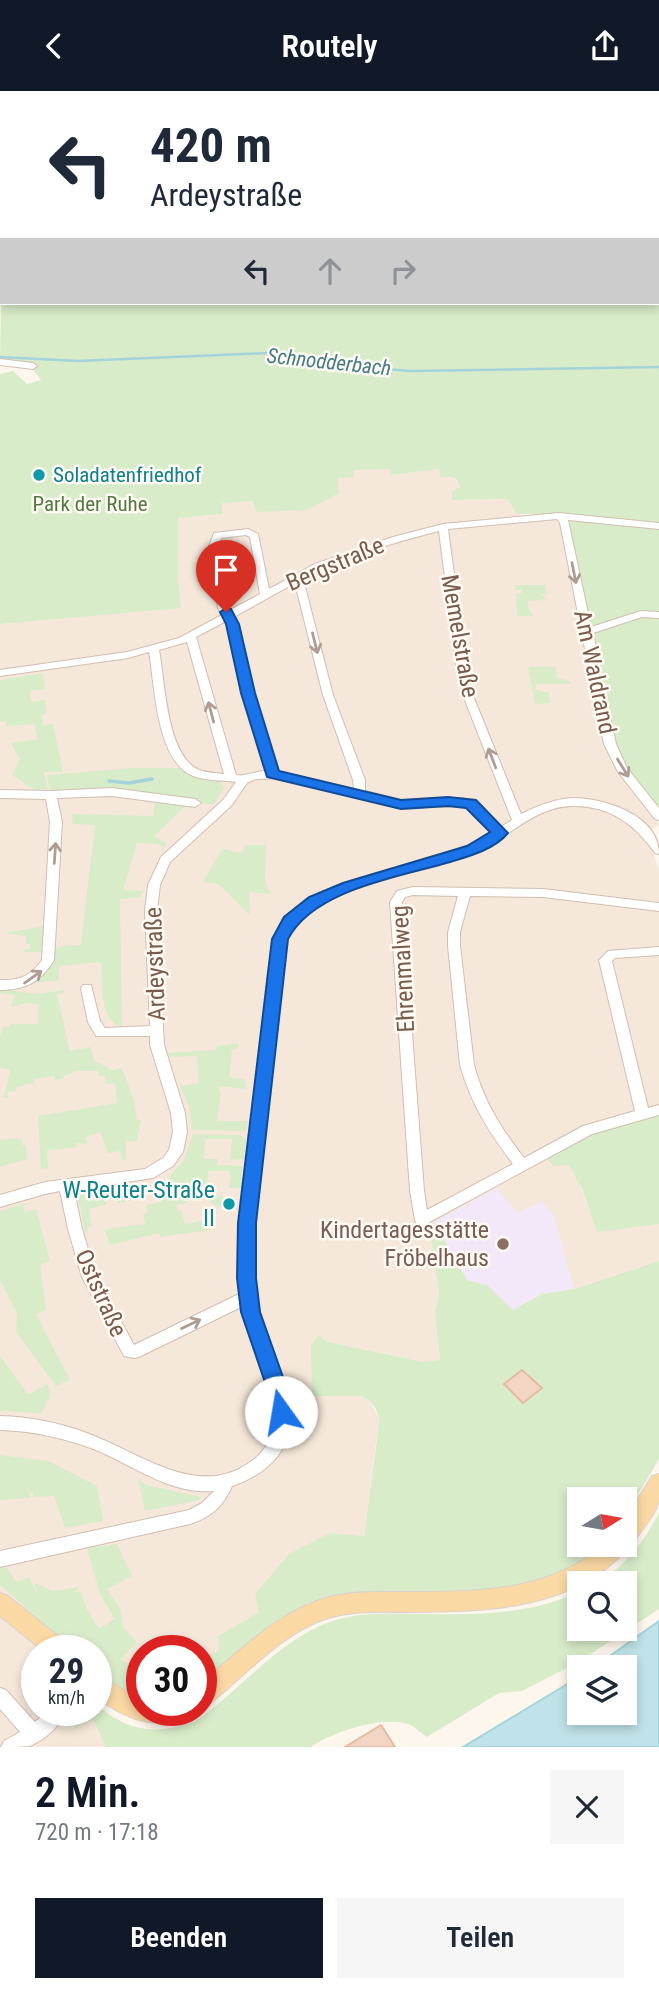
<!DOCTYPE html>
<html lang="de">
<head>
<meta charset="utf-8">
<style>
	body { margin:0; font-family:"Roboto Condensed",sans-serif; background:#f6f6f7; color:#1f2937; height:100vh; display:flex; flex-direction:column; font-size:26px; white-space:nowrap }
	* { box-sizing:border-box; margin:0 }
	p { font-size:23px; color:#747a83 }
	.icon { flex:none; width:38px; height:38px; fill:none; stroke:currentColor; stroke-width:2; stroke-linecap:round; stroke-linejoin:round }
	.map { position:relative; height:1656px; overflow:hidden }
	.drawer { display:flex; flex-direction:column; background:#fff; flex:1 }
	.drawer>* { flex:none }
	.top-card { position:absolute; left:0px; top:0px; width:660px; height:214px; box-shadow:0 4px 10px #0003; background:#fff; color:#1f2937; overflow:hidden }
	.needle { width:46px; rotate:79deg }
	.buttons { position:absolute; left:567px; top:1396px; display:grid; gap:14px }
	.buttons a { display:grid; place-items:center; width:70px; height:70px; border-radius:0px; background:#fff; box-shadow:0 4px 10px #0003; font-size:35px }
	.speed { position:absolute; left:21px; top:1544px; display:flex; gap:14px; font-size:35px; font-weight:700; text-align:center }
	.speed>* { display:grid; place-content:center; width:91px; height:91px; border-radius:50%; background:#fff; box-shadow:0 4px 10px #0003; line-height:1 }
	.speed small { font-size:18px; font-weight:400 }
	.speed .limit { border:10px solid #d22; background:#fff; color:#111 }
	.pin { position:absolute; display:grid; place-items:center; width:60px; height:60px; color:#fff; margin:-72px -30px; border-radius:50% 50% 50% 0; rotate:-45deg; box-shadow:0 0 7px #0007 }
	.pin .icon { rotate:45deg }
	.me { position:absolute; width:77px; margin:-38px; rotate:347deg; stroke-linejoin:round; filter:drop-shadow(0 0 5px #0008) }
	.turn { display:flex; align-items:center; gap:24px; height:147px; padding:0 35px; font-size:32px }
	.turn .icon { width:91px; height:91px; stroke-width:2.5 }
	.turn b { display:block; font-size:49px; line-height:60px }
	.lanes { display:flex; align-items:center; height:66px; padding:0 35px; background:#0003; justify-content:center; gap:35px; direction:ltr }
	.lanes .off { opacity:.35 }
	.round { display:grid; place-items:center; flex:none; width:74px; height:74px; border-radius:0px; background:#f6f6f7 }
	.summary { display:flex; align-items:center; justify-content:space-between; height:119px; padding:0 35px }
	h1 { font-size:42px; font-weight:600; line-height:52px; color:#111827 }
	.action { display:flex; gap:14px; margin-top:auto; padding:14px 35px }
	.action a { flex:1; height:80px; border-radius:0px; background:#111827; color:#fff; font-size:28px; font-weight:600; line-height:80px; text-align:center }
	.action a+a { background:#f6f6f7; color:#1f2937 }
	header { display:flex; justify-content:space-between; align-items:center; height:91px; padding:0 35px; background:#111827; color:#fff; font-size:32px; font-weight:600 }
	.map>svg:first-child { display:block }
	.residential { fill:#f5e8da }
	.education { fill:#f3e8fa }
	.green { fill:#d8ecc9 }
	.water { fill:#bfe3e8; stroke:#a5d3da; stroke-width:2 }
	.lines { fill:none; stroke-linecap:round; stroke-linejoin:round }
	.stream-far1 { stroke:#a5d3da; stroke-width:2.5 }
	.stream { stroke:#a5d3da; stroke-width:3.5 }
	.building { fill:#f3d5c3; stroke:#e6bba3; stroke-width:2 }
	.minor-casing { stroke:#d1beb0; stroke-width:2 }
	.major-casing { stroke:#dad1cd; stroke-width:2 }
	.minor { fill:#fff; fill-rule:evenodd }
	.major { fill:#fbd9a5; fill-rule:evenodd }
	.rail-casing { stroke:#b9a8c9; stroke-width:4.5 }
	.rail { stroke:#fffaf3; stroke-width:2.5; stroke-dasharray:7; stroke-linecap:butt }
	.oneway { stroke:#af9d94 }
	.route { fill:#1a73e8; stroke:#114b97; stroke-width:2 }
	.culture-dot { fill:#0f9aa8; stroke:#fffaf3; stroke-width:2.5 }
	.education-dot { fill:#8d6e63; stroke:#fffaf3; stroke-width:2.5 }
	.labels { text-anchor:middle; stroke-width:5; stroke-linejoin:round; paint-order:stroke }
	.far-water-label { font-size:21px; font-style:italic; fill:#437c86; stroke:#fffaf3 }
	.far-culture-label { font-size:21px; fill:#0d838f; stroke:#fffaf3; text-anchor:start }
	.far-park-label { font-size:21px; fill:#537a41; stroke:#fffaf3 }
	.street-label { font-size:24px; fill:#7a5c4d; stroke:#fffaf3 }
	.culture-label { font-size:24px; fill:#0d838f; stroke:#fffaf3; text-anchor:end }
	.education-label { font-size:24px; fill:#785e54; stroke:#fffaf3; text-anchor:end }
</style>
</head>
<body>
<header><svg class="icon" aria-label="back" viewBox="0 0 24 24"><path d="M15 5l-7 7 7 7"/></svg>Routely<svg class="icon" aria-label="share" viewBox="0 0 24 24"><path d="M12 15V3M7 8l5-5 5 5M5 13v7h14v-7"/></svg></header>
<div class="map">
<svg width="659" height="1656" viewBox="0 0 659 1656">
	<rect width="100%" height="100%" fill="#fdf6ec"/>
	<polygon class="residential" points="390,378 391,384 440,378 443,387 456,387 460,396 452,409 509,408 524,429 553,428 561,431 651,717 659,734 644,743 650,751 659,779 659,1023 564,1072 569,1074 576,1084 597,1140 659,1133 659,1170 574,1198 542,1203 513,1219 487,1194 467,1189 434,1131 429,1135 439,1202 435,1223 440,1269 424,1271 328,1251 318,1244 312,1305 362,1305 370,1310 379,1328 364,1445 330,1442 259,1521 219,1545 219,1559 201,1569 201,1559 142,1559 142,1583 121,1568 96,1559 37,1559 37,1619 96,1619 96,1613 101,1618 111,1656 0,1656 0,533 181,516 178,483 178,427 223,423 222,412 254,410 256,421 286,419 353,379"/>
	<polygon class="education" points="497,1097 517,1122 543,1111 554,1125 574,1198 542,1203 513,1219 487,1194 467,1189 434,1131"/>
	<g class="green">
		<polygon points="156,0 659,0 659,105 658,2"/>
		<polygon points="659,144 659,719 626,678 615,652 579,487 568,423 517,423 508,408 452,409 452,400 460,396 456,387 440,386 439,378 391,384 390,378 354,379 354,386 338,387 339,402 307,419 256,421 253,410 222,412 223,423 178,427 178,483 181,517 0,533 0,283 13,280 27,293 41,289 31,276 0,268 2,158 2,212 658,212"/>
		<polygon points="515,494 545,494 547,503 538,504 544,505 545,509 528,510 528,517 533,525 517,525 516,503 522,502 521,499 516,499"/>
		<polygon points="528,576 556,576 557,587 569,590 570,593 536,593 536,599 549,602 550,612 535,613"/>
		<polygon points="43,582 45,598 30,600 31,611 45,609 47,622 42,624 43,634 53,633 63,681 44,681 48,698 35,699 12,684 20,668 11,652 37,648 35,633 6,635 6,630 0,631 0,589"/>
		<polygon points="134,677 181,677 196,686 218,689 225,696 213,714 113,698 50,699 47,684"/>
		<path d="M155,710L187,713L154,745L167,753L164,757L158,753L137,752L123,799L143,800L140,806L120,808L122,936C98,928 103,893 101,871L59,875V889L33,892L48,880L55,858L61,855L81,854L95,734L72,733L73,723L153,725Z"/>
		<polygon points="245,754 266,754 265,789 271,803 249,801 250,824 218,793 203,791 222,758 242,762"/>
		<polygon points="45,835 43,861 23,861 24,858 30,858 30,853 26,853 26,845 4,842"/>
		<polygon points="0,898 37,903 64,899 65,902 57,903 70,960 91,956 94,970 113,979 121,977 123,979 134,1010 137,1029 141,1029 137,1050 126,1050 126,1069 122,1069 120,1060 108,1062 100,1041 86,1046 87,1053 76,1052 77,1056 47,1059 48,1077 41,1078 38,1025 117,1012 115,992 106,993 105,984 99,985 98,980 76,980 63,985 64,988 55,989 54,985 34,988 34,992 16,996 16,1000 8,1001 8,1007 3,1007 11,979 0,977 0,946 4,935 9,936 11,933 38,933 38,913 27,912 12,916 11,914 15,904 0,902"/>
		<polygon points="239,952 238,957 232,959 229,986 244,988 246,998 220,995 219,1001 221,1001 217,1030 248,1030 246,1040 192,1039 189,1016 180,995 199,992 197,965 169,966 167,962 216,959 217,955"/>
		<polygon points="659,1023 659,1133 597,1141 582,1098 569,1074 553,1075 546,1066 601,1040"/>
		<polygon points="193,1043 240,1044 246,1049 244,1068 230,1069 232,1048 205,1048 204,1068 218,1068 217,1074 242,1075 242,1097 228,1097 231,1087 229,1080 208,1080 207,1097 213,1097 213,1106 223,1104 222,1116 215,1115 192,1097 165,1091 184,1069"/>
		<polygon points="22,1047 22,1054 26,1054 27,1068 0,1076 0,1049"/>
		<polygon points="134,1096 136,1108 118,1112 116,1107 105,1109 106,1114 89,1118 92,1134 87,1136 88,1142 85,1141 78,1107 80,1104"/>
		<polygon points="165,1098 186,1105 186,1112 176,1114 178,1120 181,1119 185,1133 205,1129 210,1139 160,1146 159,1142 110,1154 104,1138 145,1133 143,1123 148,1122 146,1114 162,1111 158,1100"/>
		<polygon points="38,1109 23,1115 25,1121 36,1118 50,1170 40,1174 46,1219 36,1223 70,1289 56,1295 16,1241 17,1222 0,1189 0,1120"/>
		<polygon points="434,1131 467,1189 487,1194 513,1219 542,1203 574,1198 659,1170 659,1368 625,1426 625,1409 579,1409 579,1454 605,1454 564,1481 504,1500 342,1503 308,1512 201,1592 201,1569 219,1559 218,1545 259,1521 255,1503 289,1463 330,1442 364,1445 377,1348 379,1328 376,1318 370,1310 362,1305 312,1305 311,1254 318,1244 328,1251 424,1271 440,1269 435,1223 439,1202 429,1135"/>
		<polygon points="0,1265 28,1304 47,1293 51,1302 42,1322 0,1320"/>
		<polygon points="0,1364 48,1370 97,1395 103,1430 65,1437 54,1405 33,1406 33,1401 30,1401 30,1407 0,1409"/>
		<polygon points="138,1388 147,1394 201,1406 200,1409 145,1420"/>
		<path d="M659,1422V1518L580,1570L522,1600L499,1602L427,1646C421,1642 414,1635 408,1633C382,1625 332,1641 311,1656H106L93,1628L75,1638L69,1627L77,1619H96V1613C129,1642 156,1644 196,1630C241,1599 280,1547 333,1530C364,1520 396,1523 428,1523C481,1524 531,1523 579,1501V1538H625V1493H594C628,1474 640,1455 659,1422Z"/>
		<polygon points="117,1453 132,1485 107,1498 121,1519 123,1536 137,1551 121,1568 142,1583 142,1606 119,1597 96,1579 96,1559 74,1559 0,1494 0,1476 7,1477 16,1491 29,1486 37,1503 35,1492 52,1500 78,1496 77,1501 81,1500 86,1517 99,1538 115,1528 100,1503 87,1457"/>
	</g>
	<polygon class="water" points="659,1530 659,1656 463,1656 579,1586 579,1622 625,1622 625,1577 593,1577"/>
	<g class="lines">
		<g class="stream-far1">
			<polyline points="611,0 614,2"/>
			<polyline points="0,266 78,270 269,262 308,265 332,272 350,269 359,276 411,280 659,276"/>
		</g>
		<polyline class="stream" points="109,690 129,692 152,688"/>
	</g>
	<g class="building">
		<polygon points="522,1279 542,1297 523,1312 504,1293"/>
		<polygon points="381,1634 395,1656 345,1656"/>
	</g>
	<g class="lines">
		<g class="minor-casing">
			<g id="minor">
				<rect x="0" y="151" width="2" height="6"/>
				<polygon points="0,268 33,272 37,275 33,278 0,274"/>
				<path d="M559,422L659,432V438L568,429L591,536L641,520L659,521V527L642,526L593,542L616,653L627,677L659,717V729L655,728L618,681L604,653L560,432L557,428L448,438L467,582L474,607L521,723C537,715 554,708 572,707C605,707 659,724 659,763L655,762C635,733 608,714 572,715C532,716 507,749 473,763C429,780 298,798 286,849C276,893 274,940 269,985C261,1056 247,1130 256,1202C257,1215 260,1230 264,1243C274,1272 293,1302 290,1334C287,1366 260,1386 232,1395C223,1416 211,1426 190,1433L0,1476V1460L189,1419L202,1412L214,1400C171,1404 134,1375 96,1359C65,1347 33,1340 0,1339V1325C29,1326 57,1331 84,1341C137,1359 198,1412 253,1369C268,1357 276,1342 274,1323C272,1285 249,1252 243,1215L139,1266L134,1267L124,1265L82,1186L68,1138L60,1100L45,1103L0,1116V1104L45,1091L145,1078L163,1067L169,1059L173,1041L171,1022L150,954V945H96L88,931L81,897L83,894H91L100,930L105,937L150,935L145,820L148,794L161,766L223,709L236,691C222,689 206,690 193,685C156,670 155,595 149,561L128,567L0,585V579L127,561L179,547L222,524L218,517L209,455L214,442L248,438L258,443L269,498L315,473L393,446L443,433ZM439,440L457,582L464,607L512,729L501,736L480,713L463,707L401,709L365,700V689L333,604L303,488C345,465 393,452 439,440ZM246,444L250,446L260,503L230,519L219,455L221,447ZM295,492L323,604L353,689L354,698L277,680L253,602L238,533L234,526ZM226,530L243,602L265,680C256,680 245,686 236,684L196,546ZM187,551L224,683C216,682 205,682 197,678C166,661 165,590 159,559ZM281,687L401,717L462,715L472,719L493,741C440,777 309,782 279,835C274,844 273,856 271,866L241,1116L239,1169L241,1202L134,1254L96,1185L82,1138L74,1099L153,1087L173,1075L183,1061L187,1041L185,1022L164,954L157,820L160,794L170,771L231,715L247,692L256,688Z"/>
				<path d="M112,697L195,708L201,712L195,716L112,705L57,707L62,731L54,869C41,891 25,899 0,899V889C19,890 31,885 42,869L50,731L46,708L0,707V699L51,700Z"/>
				<path d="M413,796L543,798L659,812V820L543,806L470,805L460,841V855L474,974C484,1011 501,1037 524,1067L583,1035L635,1020L599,869L608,860L659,856V864L615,867L612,870L648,1017L659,1014V1024L592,1043L422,1135L417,1133L415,1129L410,1100L390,811L397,800ZM413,804L458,805L448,841V855L460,974C471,1013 489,1041 513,1073L427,1119L424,1100L402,811L405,806Z"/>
				<path d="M0,1597L6,1599L35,1631L48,1619H64C63,1634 44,1649 30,1655C22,1656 10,1656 1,1656L4,1650L20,1641L0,1618Z"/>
			</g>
		</g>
		<g class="major-casing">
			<g id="major">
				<polygon points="146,0 154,0 145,2"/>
				<rect x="0" y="34" width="2" height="6"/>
				<path d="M659,1383C659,1391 659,1402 659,1410C656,1424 636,1447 627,1458C574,1518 487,1521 410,1521C382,1521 352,1519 325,1528C281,1543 245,1585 209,1613L201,1616V1591C240,1561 276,1522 325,1507C350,1500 378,1501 404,1501C474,1501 548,1502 603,1454H625V1429L652,1385Z"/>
				<polygon points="0,1502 8,1505 67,1552 70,1559 42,1559 0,1525"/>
				<path d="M96,1581L129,1603L142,1608V1619H181L178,1627C149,1639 120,1624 96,1606Z"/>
			</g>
		</g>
		<use href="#minor" class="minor"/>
		<use href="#major" class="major"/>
		<g class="rail-casing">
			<polyline id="rail" points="117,2 119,0"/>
		</g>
		<use href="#rail" class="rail"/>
	</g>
	<defs><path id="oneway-shaft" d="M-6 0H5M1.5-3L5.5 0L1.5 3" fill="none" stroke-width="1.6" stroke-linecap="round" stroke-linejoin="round" transform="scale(1.75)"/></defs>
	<g class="oneway">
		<use href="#oneway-shaft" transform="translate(574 482) rotate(79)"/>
		<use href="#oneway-shaft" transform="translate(315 552) rotate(76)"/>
		<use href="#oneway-shaft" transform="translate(211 621) rotate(-105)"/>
		<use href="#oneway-shaft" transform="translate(492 667) rotate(-111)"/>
		<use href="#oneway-shaft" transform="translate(623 677) rotate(58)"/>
		<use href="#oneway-shaft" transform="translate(55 762) rotate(-86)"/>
		<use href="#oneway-shaft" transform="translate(33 886) rotate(-35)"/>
		<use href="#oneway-shaft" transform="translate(191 1233) rotate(-26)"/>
	</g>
	<path class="route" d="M226,517L231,518L239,533L255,602L279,680L401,709L448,706L476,709L508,742C495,758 470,765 450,771C400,786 314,798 288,848L256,1132V1187L260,1221L290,1306L291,1321L288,1327L281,1329L274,1327L270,1306L241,1221L237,1187L238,1132L272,848L284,826L309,806L343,792L467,755L490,741L466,717L448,715L401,718L267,686L241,602L226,533L220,521Z"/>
	<g class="culture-dot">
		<circle cx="39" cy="384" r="7"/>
		<circle cx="229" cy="1113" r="7"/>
	</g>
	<circle class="education-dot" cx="503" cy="1153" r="7"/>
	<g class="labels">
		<g class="far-water-label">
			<text transform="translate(329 271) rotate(6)" y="7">Schnodderbach</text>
		</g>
		<g class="far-culture-label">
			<text x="53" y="391">Soladatenfriedhof</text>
		</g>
		<g class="far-park-label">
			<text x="90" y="420">Park der Ruhe</text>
		</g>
		<g class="street-label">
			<text transform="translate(335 473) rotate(-23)" y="8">Bergstraße</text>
			<text transform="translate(460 545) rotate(80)" y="8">Memelstraße</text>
			<text transform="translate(595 581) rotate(78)" y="8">Am Waldrand</text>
			<text transform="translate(155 873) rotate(-92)" y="8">Ardeystraße</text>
			<text transform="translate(403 878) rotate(-93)" y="8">Ehrenmalweg</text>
			<text transform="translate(101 1202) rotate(66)" y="8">Oststraße</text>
		</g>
		<g class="culture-label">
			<text x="215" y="1107">W-Reuter-Straße<tspan x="215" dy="28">II</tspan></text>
		</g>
		<g class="education-label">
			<text x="489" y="1147">Kindertagesstätte<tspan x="489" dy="28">Fröbelhaus</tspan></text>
		</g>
	</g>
</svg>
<div class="buttons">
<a><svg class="needle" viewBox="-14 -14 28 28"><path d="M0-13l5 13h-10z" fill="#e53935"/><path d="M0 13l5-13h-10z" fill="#747a83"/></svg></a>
<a><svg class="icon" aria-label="search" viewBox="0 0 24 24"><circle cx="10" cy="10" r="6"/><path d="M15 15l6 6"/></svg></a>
<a><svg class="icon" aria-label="layers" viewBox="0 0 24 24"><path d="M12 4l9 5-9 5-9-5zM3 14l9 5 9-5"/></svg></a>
</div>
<div class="speed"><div>29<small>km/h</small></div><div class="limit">30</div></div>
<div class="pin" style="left:226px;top:521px;background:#d93025"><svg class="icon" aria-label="arrive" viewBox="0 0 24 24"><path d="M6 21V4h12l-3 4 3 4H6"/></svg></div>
<svg class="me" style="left:281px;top:1321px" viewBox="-20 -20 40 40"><circle r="19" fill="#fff"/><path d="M0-13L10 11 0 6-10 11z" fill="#1a73e8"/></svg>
<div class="top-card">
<div class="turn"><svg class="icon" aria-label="left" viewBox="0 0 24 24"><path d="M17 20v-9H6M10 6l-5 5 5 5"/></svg><div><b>420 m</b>Ardeystraße</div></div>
<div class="lanes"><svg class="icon" aria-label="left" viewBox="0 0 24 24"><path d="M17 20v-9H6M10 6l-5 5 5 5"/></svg><svg class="icon off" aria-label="ahead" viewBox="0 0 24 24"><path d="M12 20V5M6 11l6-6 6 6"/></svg><svg class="icon off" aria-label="right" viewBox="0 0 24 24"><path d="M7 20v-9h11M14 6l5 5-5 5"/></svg></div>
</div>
</div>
<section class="drawer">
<div class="summary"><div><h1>2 Min.</h1><p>720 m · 17:18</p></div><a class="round"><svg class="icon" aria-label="close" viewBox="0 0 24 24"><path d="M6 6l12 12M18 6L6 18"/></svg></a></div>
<div class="action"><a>Beenden</a><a>Teilen</a></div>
</section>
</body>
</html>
